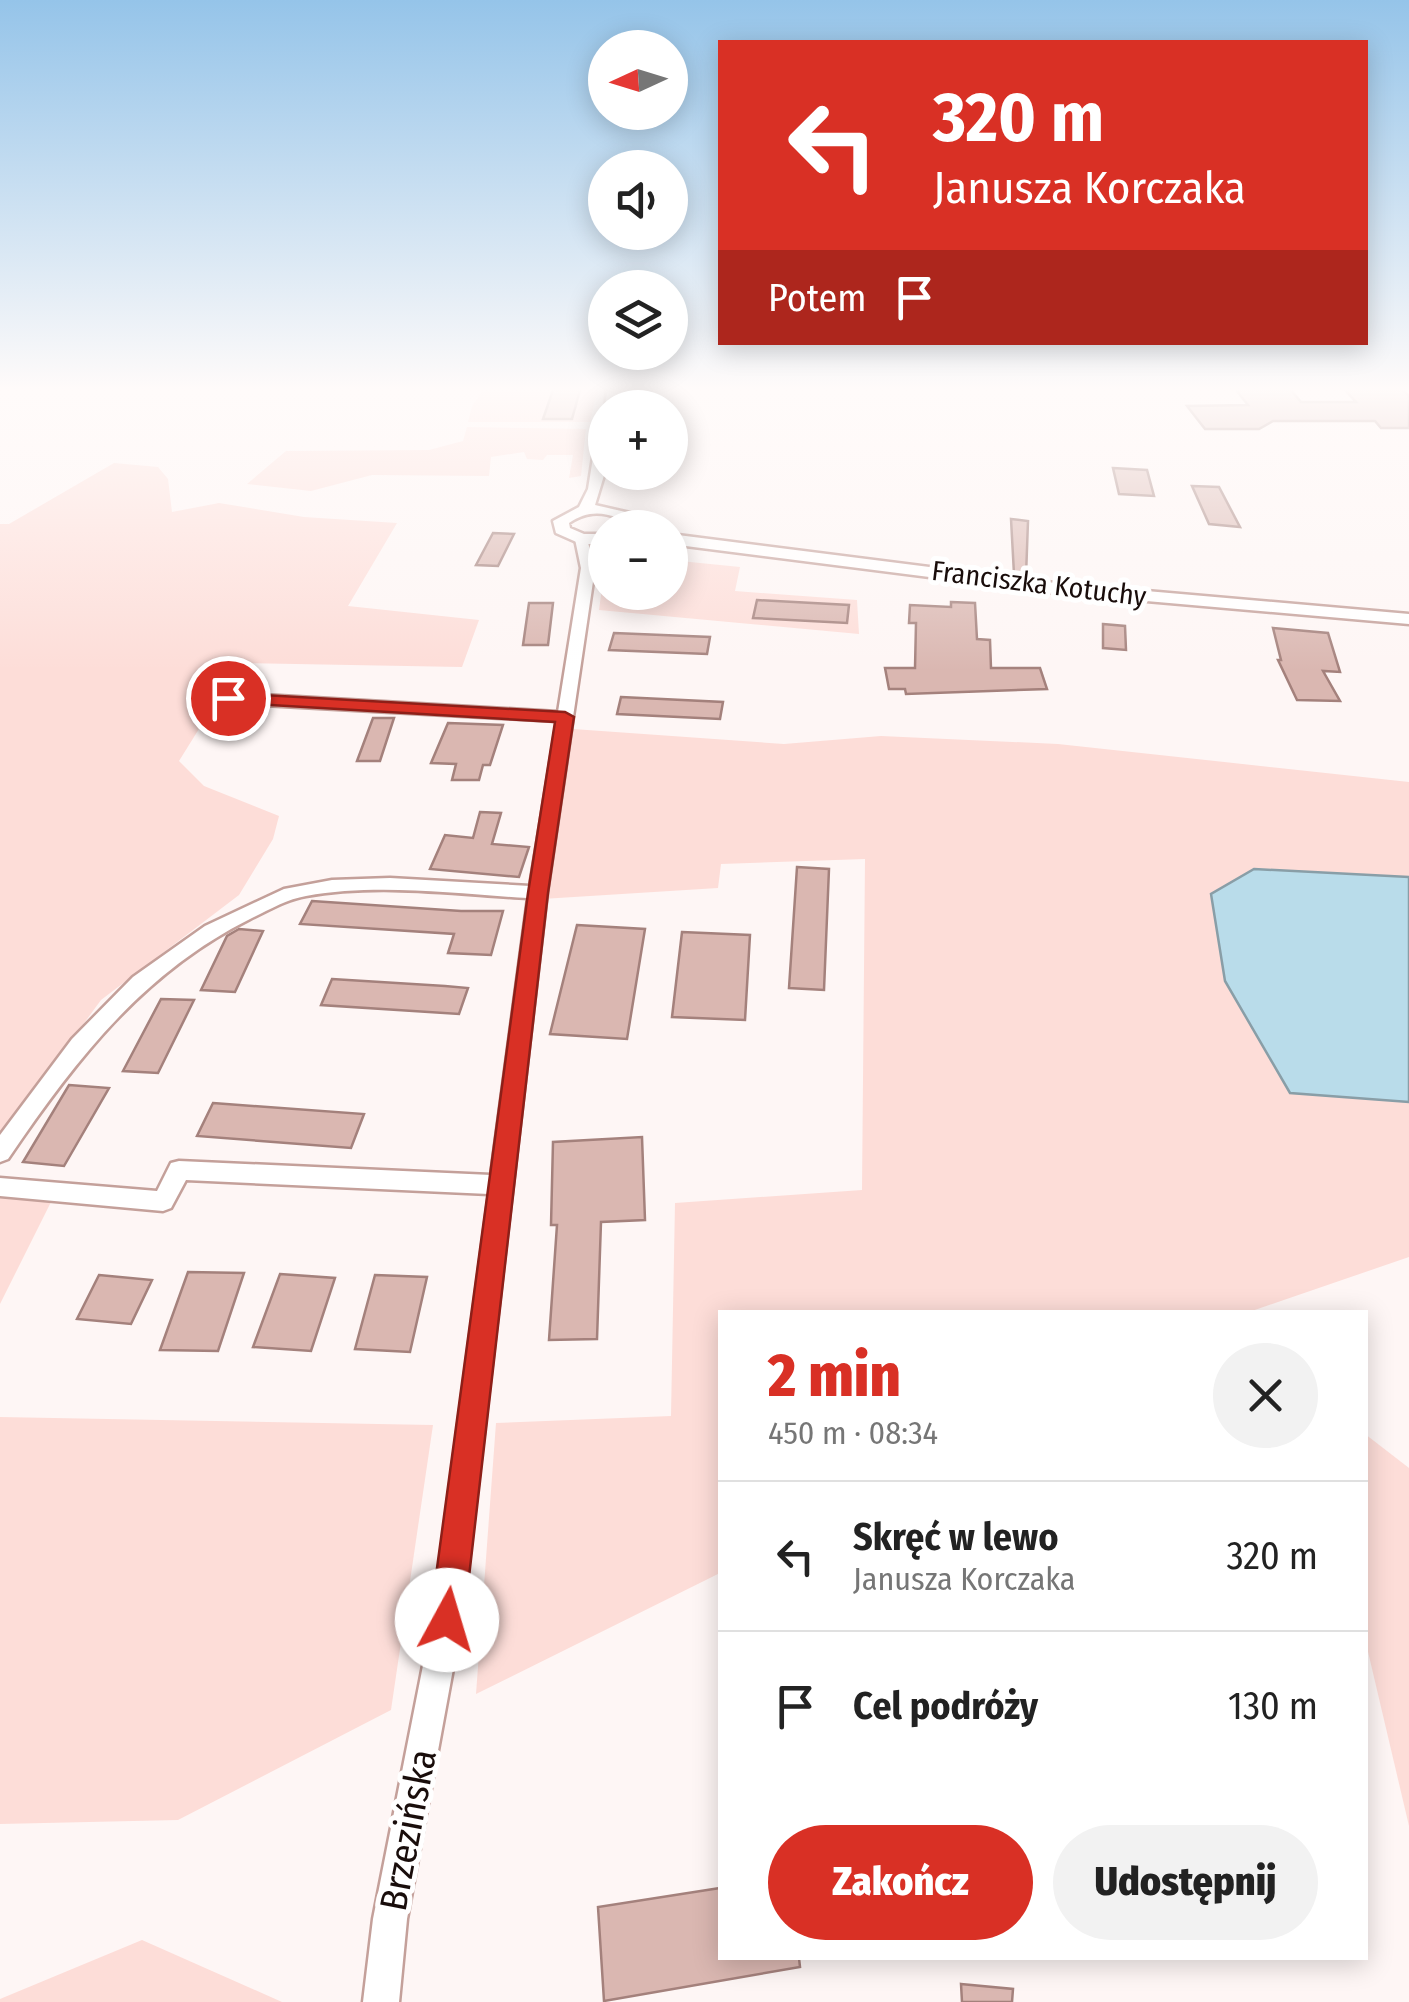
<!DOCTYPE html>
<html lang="pl">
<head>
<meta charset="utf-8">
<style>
	body { margin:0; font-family:"Fira Sans Condensed",sans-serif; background:#f2f2f2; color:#222; height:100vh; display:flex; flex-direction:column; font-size:38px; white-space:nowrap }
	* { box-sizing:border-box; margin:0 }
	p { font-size:32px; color:#767676 }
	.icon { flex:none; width:55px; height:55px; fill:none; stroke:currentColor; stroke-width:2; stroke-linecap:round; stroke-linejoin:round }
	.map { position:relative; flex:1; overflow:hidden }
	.drawer { position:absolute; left:718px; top:1310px; width:650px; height:650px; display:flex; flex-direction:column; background:#fff; border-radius:0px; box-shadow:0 5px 25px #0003 }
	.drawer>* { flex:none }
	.guide { position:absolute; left:718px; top:40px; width:650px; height:305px; border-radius:0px; box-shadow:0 5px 25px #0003; background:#d93025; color:#fff; overflow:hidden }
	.needle { width:65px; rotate:266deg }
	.tools { position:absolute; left:588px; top:30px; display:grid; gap:20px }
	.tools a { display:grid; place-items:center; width:100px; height:100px; border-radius:50%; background:#fff; box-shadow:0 5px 25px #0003; font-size:50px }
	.pin { position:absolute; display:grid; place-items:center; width:85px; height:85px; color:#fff; margin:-42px; border:5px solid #fff; border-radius:50%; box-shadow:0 2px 10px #0007 }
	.me { position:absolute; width:110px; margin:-55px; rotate:6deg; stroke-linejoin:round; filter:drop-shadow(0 0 8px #0008) }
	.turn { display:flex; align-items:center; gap:35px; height:210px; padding:0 50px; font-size:45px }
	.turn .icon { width:130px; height:130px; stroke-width:2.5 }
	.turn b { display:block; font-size:70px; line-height:85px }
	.then { display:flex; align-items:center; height:95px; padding:0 50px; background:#0003; gap:20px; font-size:38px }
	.round { display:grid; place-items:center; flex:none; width:105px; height:105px; border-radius:52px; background:#f2f2f2 }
	.head { display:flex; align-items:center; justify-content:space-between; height:170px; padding:0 50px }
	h1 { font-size:60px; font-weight:800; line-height:75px; color:#d93025 }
	.cta { display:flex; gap:20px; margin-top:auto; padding:20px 50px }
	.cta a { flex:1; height:115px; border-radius:60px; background:#d93025; color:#fff; font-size:40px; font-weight:800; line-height:115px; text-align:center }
	.cta a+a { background:#f2f2f2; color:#222 }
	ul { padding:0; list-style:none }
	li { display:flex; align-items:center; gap:30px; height:150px; padding:0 50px; border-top:2px solid #e0e0e0 }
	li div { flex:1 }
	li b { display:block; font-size:38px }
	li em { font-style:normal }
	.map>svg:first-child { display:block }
	.green { fill:#fdddd8 }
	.water { fill:#b9dcea; stroke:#899ea7; stroke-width:2.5 }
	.building { fill:#dab7b1; stroke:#a4817c; stroke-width:2.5 }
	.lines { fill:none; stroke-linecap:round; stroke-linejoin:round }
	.minor-casing { stroke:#c4a09a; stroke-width:5 }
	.tertiary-casing { stroke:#c4a09a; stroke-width:5 }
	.minor { fill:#fff; fill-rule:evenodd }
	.tertiary { fill:#fff; fill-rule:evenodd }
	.route { fill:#d93025; stroke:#8d1f18; stroke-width:2.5 }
	.labels { text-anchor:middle; stroke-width:10; stroke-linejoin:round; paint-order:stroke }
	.far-street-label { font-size:28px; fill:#190d0b; stroke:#fff }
	.near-street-label { font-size:38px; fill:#190d0b; stroke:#fff }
</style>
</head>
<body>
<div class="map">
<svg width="1409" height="2002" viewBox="0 0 1409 2002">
	<rect width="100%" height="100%" fill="#fef6f5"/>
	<g class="green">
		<polygon points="483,390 597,390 590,422 468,422 472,406"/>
		<polygon points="467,427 586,429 581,476 569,478 573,455 547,455 543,460 527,459 524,452 491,457 489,476 372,475 311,491 247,484 286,451 429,450 463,441"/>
		<polygon points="114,463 158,467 168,479 172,512 219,503 304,517 397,523 348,606 479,620 462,667 240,663 179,761 204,786 279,816 273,839 239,895 101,1000 0,1138 0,524 9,524"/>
		<polygon points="670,560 740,567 735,591 857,600 859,634 599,610 605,566 605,592 670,592"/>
		<polygon points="573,729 784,744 881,736 1058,744 1409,782 1409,1257 1249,1312 720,1312 720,1573 476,1694 496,1423 671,1416 675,1203 862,1190 865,859 721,864 718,888 542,899"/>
		<polygon points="0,1193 54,1196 0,1304"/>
		<polygon points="0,1417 433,1425 391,1710 178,1820 0,1824"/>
		<polygon points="1365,1434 1409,1468 1409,1826 1365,1639"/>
		<polygon points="142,1940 282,2002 0,2002 0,1999"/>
	</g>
	<polygon class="water" points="1254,869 1409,877 1409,1102 1290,1093 1225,981 1211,894"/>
	<g class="building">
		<polygon points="553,390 580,390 572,419 543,419"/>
		<polygon points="1236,390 1291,390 1301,402 1356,402 1345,390 1403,390 1409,396 1409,428 1381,428 1375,421 1273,421 1259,429 1205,429 1187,406 1248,405"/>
		<polygon points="1113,468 1147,470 1154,496 1119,494"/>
		<polygon points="1192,486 1219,487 1240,527 1209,524"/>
		<polygon points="1011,519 1028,521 1026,576 1014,574"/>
		<polygon points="493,533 514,534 498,566 476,565"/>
		<polygon points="757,600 849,605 847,623 753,618"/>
		<polygon points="951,602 975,603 977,639 990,640 991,668 1040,668 1047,689 906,694 905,689 889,689 885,668 915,668 916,623 909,623 910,605 951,607"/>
		<polygon points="529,603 553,603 548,645 523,645"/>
		<polygon points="1103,624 1125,626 1126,650 1103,648"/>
		<polygon points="1273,628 1328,633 1340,672 1323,671 1340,701 1297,700 1278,660 1281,660"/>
		<polygon points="614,633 710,637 707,654 609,650"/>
		<polygon points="621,697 723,702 720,719 617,714"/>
		<polygon points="373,718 394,718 380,761 357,761"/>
		<polygon points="448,723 503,725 490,765 483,765 479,780 452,780 456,764 431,763"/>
		<polygon points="480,812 501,813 492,844 529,847 519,877 430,869 445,835 473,838"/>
		<polygon points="797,867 829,869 824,990 789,988"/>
		<polygon points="312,901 461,911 503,911 491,955 448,953 454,934 300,924"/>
		<polygon points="577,925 645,929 627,1039 550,1034"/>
		<polygon points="239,929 263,931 235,992 201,990 227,936"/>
		<polygon points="682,932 750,935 745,1020 672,1017"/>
		<polygon points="332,979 445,986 468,988 459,1014 321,1005"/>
		<polygon points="161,999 194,1000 158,1073 123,1071"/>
		<polygon points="69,1085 109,1088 64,1166 23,1162"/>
		<polygon points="213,1103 364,1114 351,1148 197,1136"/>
		<polygon points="642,1137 645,1220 601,1222 597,1339 549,1340 557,1225 551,1225 553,1142"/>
		<polygon points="188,1272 244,1273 218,1351 160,1350"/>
		<polygon points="280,1274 335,1278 311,1351 253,1347"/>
		<polygon points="99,1275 152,1280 131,1324 77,1319"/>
		<polygon points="375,1275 427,1277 410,1352 355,1349"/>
		<polygon points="720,1888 720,1958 799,1958 800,1967 604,2001 598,1907"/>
		<polygon points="961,1984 1013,1989 1012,2002 962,2002"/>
	</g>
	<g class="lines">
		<g class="minor-casing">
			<path id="minor" d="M581,535L587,539L595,568L547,893L462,1620L407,1919L399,2002H363L373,1919L432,1620L489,1194L186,1180L171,1208L163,1211L0,1196V1178L157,1191L171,1163L179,1161L491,1175L528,898C455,894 379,883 306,896C287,899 267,911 250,919C142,973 74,1062 8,1159L0,1162V1135L72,1039L133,977L205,926L284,889L332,880L390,878L530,886L557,721L228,703L220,698L228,693L558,712L581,568L575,539Z"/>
		</g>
		<g class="tertiary-casing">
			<g id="tertiary">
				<polygon points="607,390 620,390 617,408 605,410"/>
				<path d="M605,422V472L595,505L630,513L635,528H619L618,518C600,511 585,512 569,523L570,528L584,534H605V544H581L556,533L553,521L579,507L588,489L598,426Z"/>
				<polygon points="670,534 1055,583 1409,614 1409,624 1055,593 670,544"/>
			</g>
		</g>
		<use href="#minor" class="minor"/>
		<use href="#tertiary" class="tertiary"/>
	</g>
	<linearGradient id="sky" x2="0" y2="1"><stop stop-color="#95c4e9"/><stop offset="0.58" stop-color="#fffbfa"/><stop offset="1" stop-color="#fffbfa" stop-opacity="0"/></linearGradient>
	<rect width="1409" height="671" fill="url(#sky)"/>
	<polygon class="route" points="228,693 565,712 574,717 548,893 464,1620 459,1632 447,1637 435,1632 430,1620 528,893 555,722 222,702 219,698"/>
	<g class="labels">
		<g class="far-street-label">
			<text transform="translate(1039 583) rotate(7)" y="10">Franciszka Kotuchy</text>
		</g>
		<g class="near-street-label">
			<text transform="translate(408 1830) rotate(-79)" y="13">Brzezińska</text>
		</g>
	</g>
</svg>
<div class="tools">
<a><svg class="needle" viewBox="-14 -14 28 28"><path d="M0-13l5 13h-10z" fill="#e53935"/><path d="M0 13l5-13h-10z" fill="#767676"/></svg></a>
<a><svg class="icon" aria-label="sound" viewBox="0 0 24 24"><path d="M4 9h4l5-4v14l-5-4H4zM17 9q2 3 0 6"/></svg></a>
<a><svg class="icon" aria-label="layers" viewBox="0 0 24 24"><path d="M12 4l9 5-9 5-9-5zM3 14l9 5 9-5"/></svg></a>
<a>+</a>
<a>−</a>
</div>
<div class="pin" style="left:228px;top:698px;background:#d93025"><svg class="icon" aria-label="arrive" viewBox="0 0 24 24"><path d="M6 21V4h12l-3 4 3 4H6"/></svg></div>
<svg class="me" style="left:447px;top:1620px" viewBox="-20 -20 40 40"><circle r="19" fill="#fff"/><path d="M0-13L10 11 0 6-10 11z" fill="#d93025"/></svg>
<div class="guide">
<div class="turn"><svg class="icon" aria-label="left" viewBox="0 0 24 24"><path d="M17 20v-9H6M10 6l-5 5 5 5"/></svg><div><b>320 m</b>Janusza Korczaka</div></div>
<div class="then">Potem<svg class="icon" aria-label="arrive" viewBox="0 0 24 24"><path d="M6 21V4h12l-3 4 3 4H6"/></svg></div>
</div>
<section class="drawer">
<div class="head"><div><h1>2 min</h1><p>450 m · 08:34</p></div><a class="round"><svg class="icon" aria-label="close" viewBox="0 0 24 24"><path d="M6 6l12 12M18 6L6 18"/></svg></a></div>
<ul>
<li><svg class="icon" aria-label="left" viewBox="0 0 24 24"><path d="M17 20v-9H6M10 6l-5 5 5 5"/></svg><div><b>Skręć w lewo</b><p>Janusza Korczaka</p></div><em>320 m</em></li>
<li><svg class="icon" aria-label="arrive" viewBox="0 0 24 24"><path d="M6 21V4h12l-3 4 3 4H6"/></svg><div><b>Cel podróży</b></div><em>130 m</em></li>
</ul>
<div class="cta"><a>Zakończ</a><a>Udostępnij</a></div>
</section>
</div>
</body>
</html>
